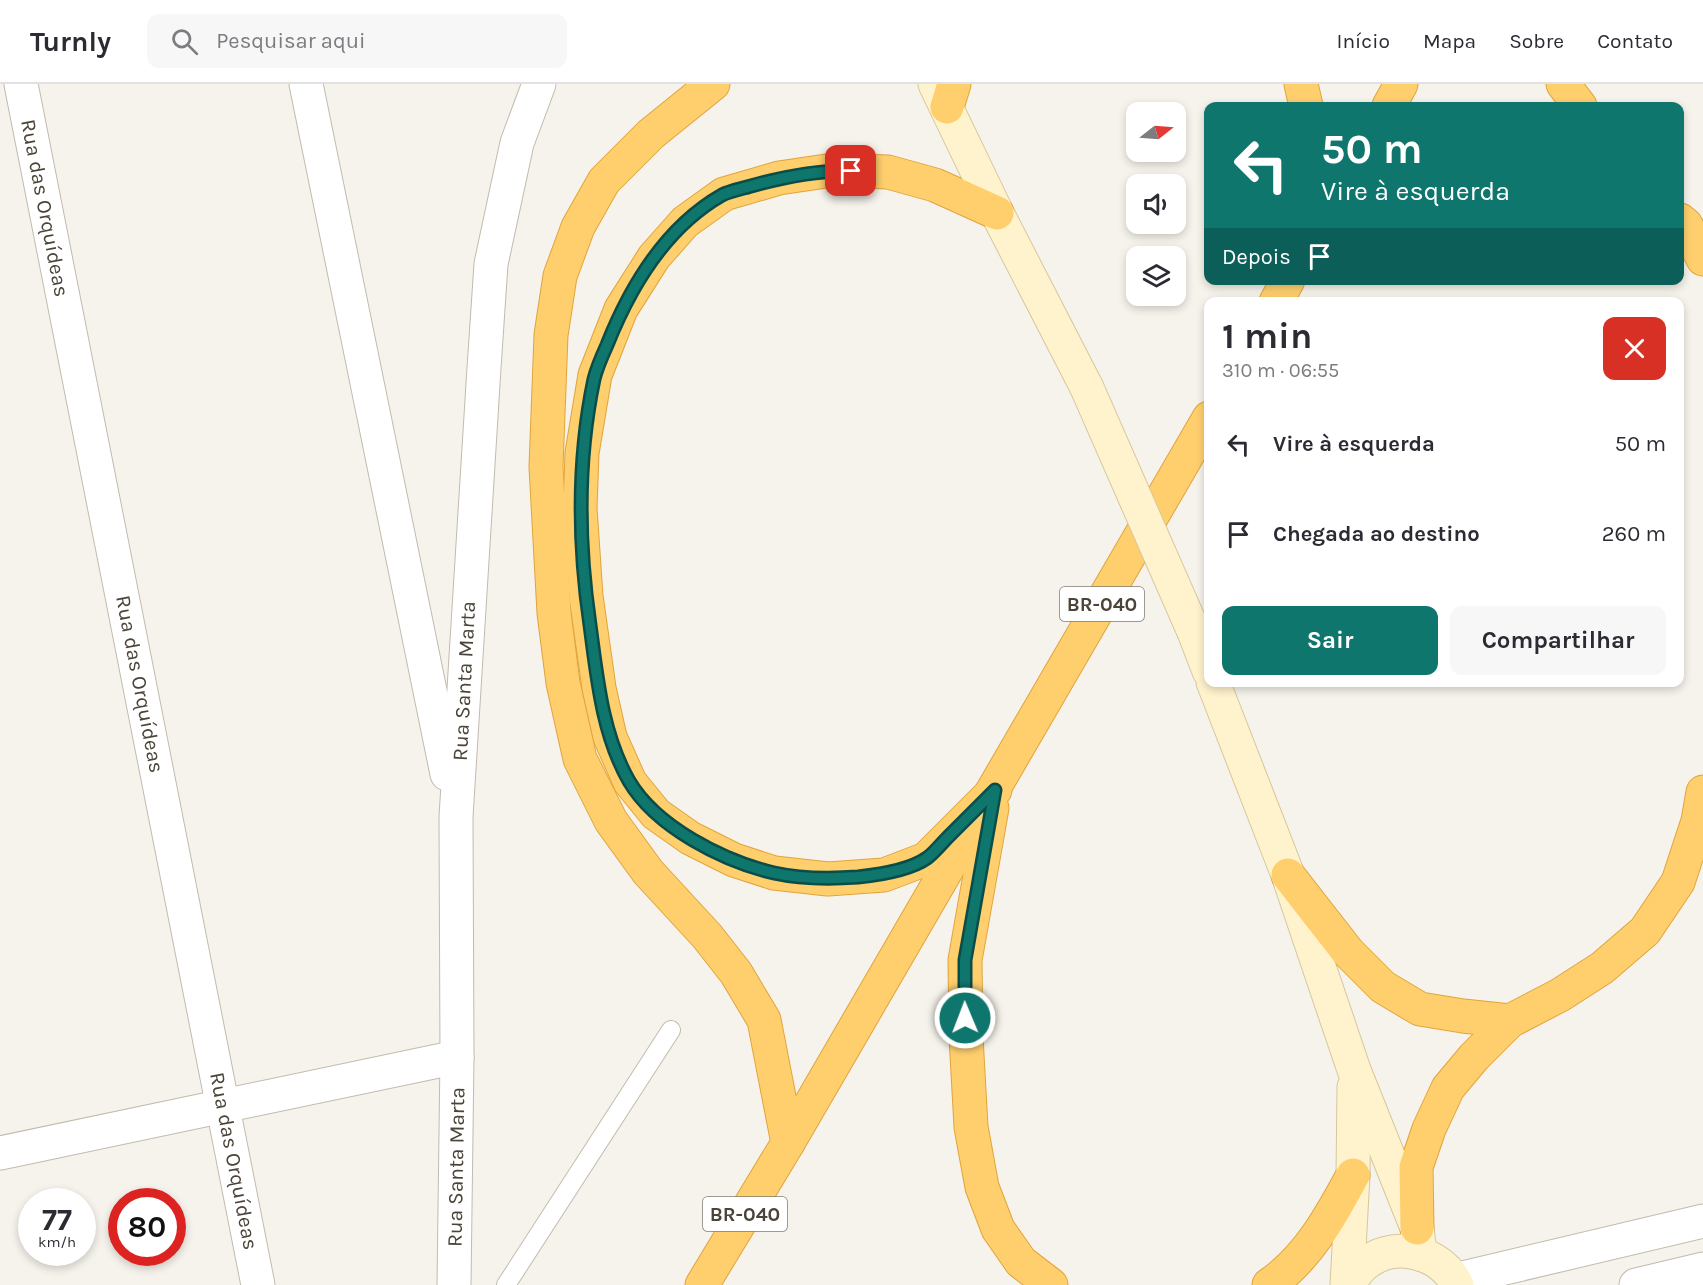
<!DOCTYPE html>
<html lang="pt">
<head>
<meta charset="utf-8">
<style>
	body { margin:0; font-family:Karla,sans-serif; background:#f7f7f7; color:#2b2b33; height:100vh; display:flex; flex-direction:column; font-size:22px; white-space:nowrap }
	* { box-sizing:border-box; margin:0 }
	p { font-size:20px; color:#7c7c81 }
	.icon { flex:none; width:33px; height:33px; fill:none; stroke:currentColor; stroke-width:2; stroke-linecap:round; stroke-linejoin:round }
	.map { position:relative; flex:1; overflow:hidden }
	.side { position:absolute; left:1204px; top:213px; width:480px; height:390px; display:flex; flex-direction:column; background:#fff; border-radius:12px; box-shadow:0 3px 9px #0003 }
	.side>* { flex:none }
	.guide { position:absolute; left:1204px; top:18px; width:480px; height:183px; border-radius:12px; box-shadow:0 3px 9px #0003; background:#0f766e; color:#fff; overflow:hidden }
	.needle { width:39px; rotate:73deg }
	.controls { position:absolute; left:1126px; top:18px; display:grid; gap:12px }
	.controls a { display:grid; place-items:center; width:60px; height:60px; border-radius:12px; background:#fff; box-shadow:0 3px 9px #0003; font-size:30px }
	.speed { position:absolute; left:18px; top:1104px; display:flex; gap:12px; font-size:30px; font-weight:700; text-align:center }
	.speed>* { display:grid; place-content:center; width:78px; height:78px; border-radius:50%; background:#fff; box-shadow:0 3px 9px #0003; line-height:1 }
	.speed small { font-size:15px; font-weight:400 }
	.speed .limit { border:9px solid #d22; background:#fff; color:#111 }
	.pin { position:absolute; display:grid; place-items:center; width:51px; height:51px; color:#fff; margin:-26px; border-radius:12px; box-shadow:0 3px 9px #0006 }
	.me { position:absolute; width:66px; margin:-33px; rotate:359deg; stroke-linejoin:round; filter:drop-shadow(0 0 4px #0008) }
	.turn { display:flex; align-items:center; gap:21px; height:126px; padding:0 18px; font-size:27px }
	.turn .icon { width:78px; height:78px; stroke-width:2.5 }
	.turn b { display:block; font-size:42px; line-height:51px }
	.then { display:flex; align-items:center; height:57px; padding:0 18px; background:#0003; gap:12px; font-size:22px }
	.round { display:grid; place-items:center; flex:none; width:63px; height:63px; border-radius:12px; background:#f7f7f7 }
	.headline { display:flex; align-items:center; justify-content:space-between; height:102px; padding:0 18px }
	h1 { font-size:36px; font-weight:700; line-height:45px }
	.action { display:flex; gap:12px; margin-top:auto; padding:12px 18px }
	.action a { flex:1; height:69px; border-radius:12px; background:#0f766e; color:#fff; font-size:24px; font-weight:700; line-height:69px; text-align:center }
	.action a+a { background:#f7f7f7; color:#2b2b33 }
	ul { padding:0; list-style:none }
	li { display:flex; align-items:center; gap:18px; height:90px; padding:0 18px }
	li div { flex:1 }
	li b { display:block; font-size:22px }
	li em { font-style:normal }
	header { display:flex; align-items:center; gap:36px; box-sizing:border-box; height:84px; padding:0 30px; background:#fff; border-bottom:2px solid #e1e1e2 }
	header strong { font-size:28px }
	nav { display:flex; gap:33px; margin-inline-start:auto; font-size:21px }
	.search { width:420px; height:54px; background:#f7f7f7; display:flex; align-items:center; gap:15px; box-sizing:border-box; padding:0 21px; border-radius:12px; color:#7c7c81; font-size:22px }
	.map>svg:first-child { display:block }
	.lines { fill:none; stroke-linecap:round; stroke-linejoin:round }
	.lane-casing { stroke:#c2bbae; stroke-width:20 }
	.street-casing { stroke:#c2bbae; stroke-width:35 }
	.secondary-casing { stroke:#d6c79b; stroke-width:35 }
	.highway-casing { stroke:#e0a43c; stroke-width:35 }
	.lane { stroke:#fff; stroke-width:18 }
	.street { stroke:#fff; stroke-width:33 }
	.secondary { stroke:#fff3cd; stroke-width:33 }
	.highway { stroke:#ffcf6e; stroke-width:33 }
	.secondary-bridge-casing { stroke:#d6c79b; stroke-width:35; stroke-linecap:butt }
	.secondary-bridge { stroke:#fff3cd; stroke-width:33 }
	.route-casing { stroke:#0a4d48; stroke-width:15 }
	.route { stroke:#0f766e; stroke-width:10 }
	.labels { text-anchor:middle; stroke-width:4.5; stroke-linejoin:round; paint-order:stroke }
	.shield { fill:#fff; stroke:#817c74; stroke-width:1.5 }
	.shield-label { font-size:20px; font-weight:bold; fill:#4b4439 }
	.street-label { font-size:21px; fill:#4b4439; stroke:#fff }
</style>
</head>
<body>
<header>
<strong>Turnly</strong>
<div class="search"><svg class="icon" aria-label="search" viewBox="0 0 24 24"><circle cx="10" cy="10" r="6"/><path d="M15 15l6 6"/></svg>Pesquisar aqui</div>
<nav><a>Início</a><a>Mapa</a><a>Sobre</a><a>Contato</a></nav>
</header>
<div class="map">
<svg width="1703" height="1201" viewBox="0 0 1703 1201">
	<rect width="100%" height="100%" fill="#f6f3ec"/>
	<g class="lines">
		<g class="lane-casing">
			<polyline id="lane" points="506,1201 671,946"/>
		</g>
		<g class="street-casing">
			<g id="street">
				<polyline points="21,0 258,1201"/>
				<polyline points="306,0 447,690"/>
				<polyline points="0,1069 457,973"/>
				<polyline points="1454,1196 1703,1137"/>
				<polyline points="454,1201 457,973 456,733 484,284 491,180 517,59 539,0"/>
				<polyline points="1636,1201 1703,1185"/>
			</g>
		</g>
		<g class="secondary-casing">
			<g id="secondary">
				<polyline points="935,0 997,129 1087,304"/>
				<polyline points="1194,548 1209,587"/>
				<polyline points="1213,598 1288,791 1354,986 1417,1144 1420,1170"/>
				<polyline points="1347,1201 1353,1091 1354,1003"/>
				<path d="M1348,1201C1354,1192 1359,1183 1369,1177C1398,1157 1442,1169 1457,1201"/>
			</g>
		</g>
		<g class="highway-casing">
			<g id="highway">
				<polyline points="713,0 651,50 604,97 578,143 560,192 551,251 546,383 554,529 563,599 580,675 611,737 648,788 707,852 736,889 764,936 788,1059"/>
				<polyline points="1301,0 1306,22"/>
				<polyline points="1563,0 1580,22"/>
				<polyline points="1389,22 1401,0"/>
				<polyline points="947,23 954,0"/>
				<polyline points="1680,136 1686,141 1703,175"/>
				<polyline points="1276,218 1288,196"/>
				<polyline points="995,706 926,775 884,791 828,795 774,789 734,776 690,754 656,730 630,698 610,653 599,604 586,512 580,424 582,369 595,291 621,225 654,173 685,138 724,110 779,94 833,86 888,88 935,101 997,129"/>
				<polyline points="992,724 965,876 966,953 971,1043 982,1103 998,1145 1021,1178 1051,1201"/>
				<polyline points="1288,791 1348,868 1383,903 1420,925 1463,932 1510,937"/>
				<polyline points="1417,1144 1416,1083 1429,1045 1448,1004 1474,973 1510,937 1560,911 1602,884 1645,847 1678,798 1698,737 1703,708"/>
				<polyline points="702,1201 788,1059 1209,334"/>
				<path d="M1269,1201C1308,1174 1331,1132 1353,1091"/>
			</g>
		</g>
		<use href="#lane" class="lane"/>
		<use href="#street" class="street"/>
		<use href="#secondary" class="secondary"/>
		<use href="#highway" class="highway"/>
		<g class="secondary-bridge-casing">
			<polyline id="secondary-bridge" points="1087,304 1194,548"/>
		</g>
		<use href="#secondary-bridge" class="secondary-bridge"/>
	</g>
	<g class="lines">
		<g class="route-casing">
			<path id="route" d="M851,87C817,86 783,93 751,102C741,105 730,107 722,111C666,143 630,203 607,261C602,272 597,283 594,295C577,376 578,459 590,541C597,593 602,650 629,697C656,743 723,777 774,789C801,795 830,795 858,793C877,791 910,786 927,774C934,769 941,760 948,753C963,738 979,722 995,706L965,876V934"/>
		</g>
		<use href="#route" class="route"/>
	</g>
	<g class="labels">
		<g class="shield">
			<rect x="1060" y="503" width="84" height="34" rx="4.5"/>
			<rect x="703" y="1113" width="84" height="34" rx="4.5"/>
		</g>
		<g class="shield-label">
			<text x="1102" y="527">BR-040</text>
			<text x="745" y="1137">BR-040</text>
		</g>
		<g class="street-label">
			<text transform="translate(45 124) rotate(79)" y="7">Rua das Orquídeas</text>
			<text transform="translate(464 597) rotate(-87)" y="7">Rua Santa Marta</text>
			<text transform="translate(140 600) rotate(79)" y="7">Rua das Orquídeas</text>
			<text transform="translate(234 1077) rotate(79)" y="7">Rua das Orquídeas</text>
			<text transform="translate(456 1083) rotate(-89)" y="7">Rua Santa Marta</text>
		</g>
	</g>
</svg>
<div class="controls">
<a><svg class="needle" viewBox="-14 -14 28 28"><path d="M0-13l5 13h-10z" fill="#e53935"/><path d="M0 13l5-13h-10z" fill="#7c7c81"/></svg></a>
<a><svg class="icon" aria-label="sound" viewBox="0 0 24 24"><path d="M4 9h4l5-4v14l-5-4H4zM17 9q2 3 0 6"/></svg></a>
<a><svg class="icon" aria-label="layers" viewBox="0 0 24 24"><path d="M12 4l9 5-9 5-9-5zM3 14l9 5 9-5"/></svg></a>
</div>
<div class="speed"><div>77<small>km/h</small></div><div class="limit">80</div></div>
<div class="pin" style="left:851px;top:87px;background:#d93025"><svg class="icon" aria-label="arrive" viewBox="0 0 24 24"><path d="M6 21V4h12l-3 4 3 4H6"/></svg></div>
<svg class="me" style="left:965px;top:934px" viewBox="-20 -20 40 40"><circle r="17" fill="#0f766e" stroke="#fff" stroke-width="3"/><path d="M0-11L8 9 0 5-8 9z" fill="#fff"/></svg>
<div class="guide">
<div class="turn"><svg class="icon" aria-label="left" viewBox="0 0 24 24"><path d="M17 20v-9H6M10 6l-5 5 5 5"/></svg><div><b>50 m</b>Vire à esquerda</div></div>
<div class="then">Depois<svg class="icon" aria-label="arrive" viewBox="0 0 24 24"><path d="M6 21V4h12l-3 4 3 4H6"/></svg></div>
</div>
<section class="side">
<div class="headline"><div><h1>1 min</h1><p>310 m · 06:55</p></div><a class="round" style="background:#d93025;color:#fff"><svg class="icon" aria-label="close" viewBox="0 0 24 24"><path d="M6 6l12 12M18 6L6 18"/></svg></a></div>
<ul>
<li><svg class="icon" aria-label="left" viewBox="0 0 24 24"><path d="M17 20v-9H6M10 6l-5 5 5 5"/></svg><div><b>Vire à esquerda</b></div><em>50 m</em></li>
<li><svg class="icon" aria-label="arrive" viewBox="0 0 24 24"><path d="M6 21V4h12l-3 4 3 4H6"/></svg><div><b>Chegada ao destino</b></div><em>260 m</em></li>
</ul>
<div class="action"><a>Sair</a><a>Compartilhar</a></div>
</section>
</div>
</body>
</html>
